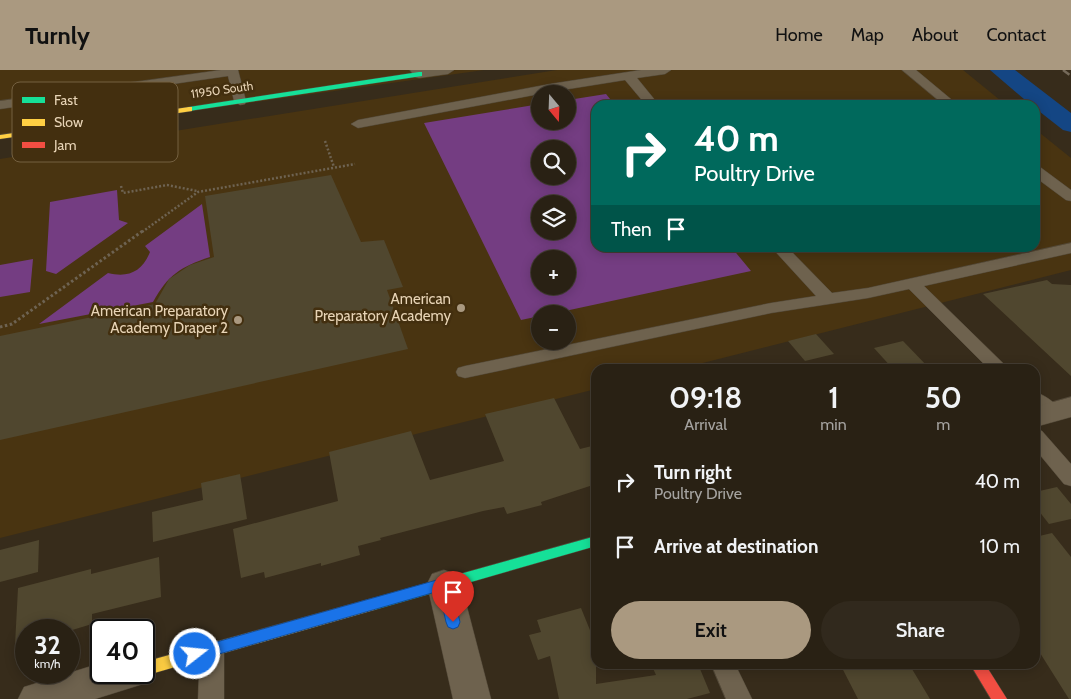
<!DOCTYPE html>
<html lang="en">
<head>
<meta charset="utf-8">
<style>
	body { margin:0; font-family:Cabin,sans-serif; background:#31291d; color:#f1f3f6; height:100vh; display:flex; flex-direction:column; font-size:19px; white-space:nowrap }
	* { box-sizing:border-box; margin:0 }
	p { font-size:16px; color:#a5a3a0 }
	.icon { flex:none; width:28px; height:28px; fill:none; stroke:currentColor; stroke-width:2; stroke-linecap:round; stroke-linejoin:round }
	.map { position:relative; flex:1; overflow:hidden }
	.details { position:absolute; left:591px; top:294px; width:449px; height:305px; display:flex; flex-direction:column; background:#292114; border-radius:15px; box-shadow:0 2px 12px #0003,0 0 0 1px #453e34 }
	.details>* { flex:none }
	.guide { position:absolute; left:591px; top:30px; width:449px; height:152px; border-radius:15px; box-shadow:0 2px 12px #0003,0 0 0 1px #453e34; background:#00695c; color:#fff; overflow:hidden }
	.needle { width:32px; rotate:161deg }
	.tools { position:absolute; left:531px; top:15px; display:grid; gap:10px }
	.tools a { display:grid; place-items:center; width:45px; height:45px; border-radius:50%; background:#292114; box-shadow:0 2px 12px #0003,0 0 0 1px #453e34; font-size:25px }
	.speed { position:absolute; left:15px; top:549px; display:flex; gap:10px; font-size:25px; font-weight:700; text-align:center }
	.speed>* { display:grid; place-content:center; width:65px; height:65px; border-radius:50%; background:#292114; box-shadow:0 2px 12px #0003,0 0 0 1px #453e34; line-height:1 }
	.speed small { font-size:12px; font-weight:400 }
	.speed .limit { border:2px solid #111; border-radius:8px; background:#fff; color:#111 }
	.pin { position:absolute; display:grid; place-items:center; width:42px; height:42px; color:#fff; margin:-51px -21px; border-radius:50% 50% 50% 0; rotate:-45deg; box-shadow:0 0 5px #0007 }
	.pin .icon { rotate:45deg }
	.me { position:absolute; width:55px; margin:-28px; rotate:74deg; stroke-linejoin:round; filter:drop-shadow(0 0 4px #0008) }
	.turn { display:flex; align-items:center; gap:18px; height:105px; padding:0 20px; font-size:22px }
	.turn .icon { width:65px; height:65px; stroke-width:2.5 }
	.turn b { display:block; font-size:35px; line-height:42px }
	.then { display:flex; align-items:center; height:48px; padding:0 20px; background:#0003; gap:10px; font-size:19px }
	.eta { display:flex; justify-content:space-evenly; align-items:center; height:85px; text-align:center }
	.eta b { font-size:30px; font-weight:600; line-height:35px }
	.button { display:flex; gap:10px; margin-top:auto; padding:10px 20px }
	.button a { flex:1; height:58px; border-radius:30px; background:#aa9980; color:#111; font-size:20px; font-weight:600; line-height:58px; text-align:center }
	.button a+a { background:#31291d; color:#f1f3f6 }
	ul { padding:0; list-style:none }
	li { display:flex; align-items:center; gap:15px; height:65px; padding:0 20px }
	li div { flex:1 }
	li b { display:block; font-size:19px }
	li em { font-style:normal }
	header { display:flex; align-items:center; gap:30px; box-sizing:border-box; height:70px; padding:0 25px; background:#aa9980; color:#111 }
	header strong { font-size:24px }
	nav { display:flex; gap:28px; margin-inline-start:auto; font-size:18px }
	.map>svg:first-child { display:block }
	.built { fill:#493411; fill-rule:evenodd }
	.green { fill:#743d82; fill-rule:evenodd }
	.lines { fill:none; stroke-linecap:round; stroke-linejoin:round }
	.canal { fill:#144684; fill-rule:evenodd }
	.building { fill:#50472f }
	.lane-casing { stroke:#524838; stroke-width:1 }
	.street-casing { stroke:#524838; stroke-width:1 }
	.fast-casing { stroke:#524838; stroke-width:1 }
	.slow-casing { stroke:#524838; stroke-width:1 }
	.jam-casing { stroke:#524838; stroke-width:1 }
	.path-far1 { stroke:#6e6352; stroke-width:2.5; stroke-dasharray:2 2; stroke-linecap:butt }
	.path { stroke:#6e6352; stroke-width:3; stroke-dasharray:2.5 2.5; stroke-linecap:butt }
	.lane { fill:#6e624e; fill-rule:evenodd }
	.street { fill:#6e624e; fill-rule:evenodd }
	.fast { fill:#16e098; fill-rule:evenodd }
	.slow { fill:#ffcf43; fill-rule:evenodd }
	.jam { fill:#f24e42; fill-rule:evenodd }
	.rail { stroke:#756a5a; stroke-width:2.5; stroke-dasharray:8 4; stroke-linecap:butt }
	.route { fill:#1a73e8; stroke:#114b97 }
	.poi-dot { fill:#aa9980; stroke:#432f0f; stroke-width:2 }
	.labels { text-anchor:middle; stroke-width:5; stroke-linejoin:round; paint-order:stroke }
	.far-street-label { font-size:12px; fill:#e8d4b6; stroke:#432f0f }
	.poi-label { font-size:15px; fill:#e8d4b6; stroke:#432f0f; text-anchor:end }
	.key { fill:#432f0f; stroke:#756141; stroke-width:1 }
	.key-label { font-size:14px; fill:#e8d4b6 }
</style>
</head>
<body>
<header>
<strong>Turnly</strong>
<nav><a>Home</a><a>Map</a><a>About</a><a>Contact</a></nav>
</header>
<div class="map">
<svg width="1071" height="629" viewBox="0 0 1071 629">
	<rect width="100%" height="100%" fill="#372c1b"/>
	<g class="built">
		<polygon points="0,0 484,0 0,68"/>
		<path d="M557,0H963L1006,35H596V178H1035V59L1071,88V200L679,299H596V319L0,468V89ZM540,24H568V51H540ZM540,79H568V106H540ZM540,134H568V161H540ZM540,189H568V216H540ZM540,244H568V271H540Z"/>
	</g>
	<g class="green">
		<path d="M606,24L615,35H596V178H732L751,201L551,244H540V246L521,250L424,53L540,34V51H568V30ZM540,79H568V106H540ZM540,134H568V161H540ZM540,189H568V216H540Z"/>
		<polygon points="117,120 119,150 128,153 56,204 46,201 50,132"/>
		<path d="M202,134L210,187C180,197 168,205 153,232L39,254L108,203C128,208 142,202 150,182L145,176Z"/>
		<polygon points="33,189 30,222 0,227 0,195"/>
	</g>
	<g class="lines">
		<polygon class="canal" points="990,0 1015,0 1071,43 1071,62 1063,60 1035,38 1035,35 1031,35"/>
	</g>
	<g class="building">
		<polygon points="331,105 361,172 384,170 403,217 387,220 408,279 0,370 0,266 155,234 169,209 190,195 214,187 205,126"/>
		<polygon points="1047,210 1052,214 1071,215 1071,306 983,224"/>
		<polygon points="816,264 834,284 805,291 788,271"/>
		<polygon points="903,271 930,299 893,299 874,278"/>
		<polygon points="554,328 580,379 596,375 596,414 541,432 542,435 507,444 504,437 483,441 380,468 381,470 358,476 360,485 321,496 321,493 265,508 264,502 241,508 233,459 338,431 329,382 411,361 430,410 504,391 485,344"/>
		<polygon points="240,404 247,449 153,472 152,442 203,430 201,413"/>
		<polygon points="1057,417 1071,434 1071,449 1049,454 1035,436 1035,422"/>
		<polygon points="1052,463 1071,487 1071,629 1069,629 1035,575 1035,467"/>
		<polygon points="39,470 38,502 0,512 0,480"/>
		<polygon points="159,487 161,527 92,544 92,554 69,561 26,560 26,572 15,575 18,518 91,499 91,504"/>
		<polygon points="581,538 596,575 596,614 656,605 651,594 698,594 710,623 687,629 559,629 550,586 538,590 529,565 541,562 537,550"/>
		<polygon points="840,594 909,594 930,629 858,629"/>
	</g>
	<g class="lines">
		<g class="lane-casing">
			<g id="lane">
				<polygon points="221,0 238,0 246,31 245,34 240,35 234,31 228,6 0,39 0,31"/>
				<polygon points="410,0 454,0 448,4 419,8 415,7"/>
				<polygon points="641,0 671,0 665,4 637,8 659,35 646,35 625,10 550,22 358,58 351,54 358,50 550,14"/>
				<polygon points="902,0 916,0 958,35 944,35"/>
				<polygon points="1035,96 1040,97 1071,120 1071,131 1066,130 1035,107"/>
				<polygon points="1071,173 1071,183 924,216 1009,299 989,299 909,219 868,228 771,243 465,308 458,306 456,302 458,298 465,296 771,233 816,226 772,178 788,178 832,223 868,218"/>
				<path d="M1035,322C1045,325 1056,333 1062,342L1059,347C1048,350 1043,345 1035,339Z"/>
				<polygon points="1035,359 1042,361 1071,394 1071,416 1064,414 1035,379"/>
				<polygon points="212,569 221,572 224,580 224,629 198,629 200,580 203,572"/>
				<polygon points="711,594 735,594 752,629 726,629"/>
			</g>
		</g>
		<g class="street-casing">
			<g id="street">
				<polygon points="1071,327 1071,347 1035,357 1035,337"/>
				<polygon points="444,500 456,504 461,514 491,629 453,629 427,514 432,504"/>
				<polygon points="144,592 148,602 143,614 95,629 18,629 24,617 101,593 101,602 144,602"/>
			</g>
		</g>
		<g class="fast-casing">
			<g id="fast">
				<polygon points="419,2 422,2 422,6 189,41 185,39 189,37"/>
				<polygon points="596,466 596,476 374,540 369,538 367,534 369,530 374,528"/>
			</g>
		</g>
		<g class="slow-casing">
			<g id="slow">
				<polygon points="189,37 192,37 192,41 0,69 0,65"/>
				<polygon points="374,528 379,530 381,534 379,538 374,540 144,606 138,602 144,602 144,592"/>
			</g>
		</g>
		<g class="jam-casing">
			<polygon id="jam" points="970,594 985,594 1007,629 991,629"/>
		</g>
		<g class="path-far1">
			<polyline points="325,71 334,97"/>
			<polyline points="121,116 123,123 167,115 197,121"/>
			<polyline points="142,162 198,122 355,94"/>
		</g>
		<polyline class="path" points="0,257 12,254 144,160"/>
		<use href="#lane" class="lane"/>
		<use href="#street" class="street"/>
		<use href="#fast" class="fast"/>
		<use href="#slow" class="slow"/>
		<use href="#jam" class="jam"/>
		<polyline class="rail" points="1063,0 1071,6"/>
	</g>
	<polygon class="route" points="444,508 449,510 451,514 460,552 458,557 453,559 448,557 446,552 439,521 195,591 190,589 187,584 190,580 195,578"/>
	<g class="poi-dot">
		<circle cx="461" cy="238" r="5"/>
		<circle cx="238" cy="250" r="5"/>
	</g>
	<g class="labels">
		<g class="far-street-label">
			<text transform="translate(222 20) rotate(-8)" y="4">11950 South</text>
		</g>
		<g class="poi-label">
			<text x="451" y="234">American<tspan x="451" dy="17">Preparatory Academy</tspan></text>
			<text x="228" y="246">American Preparatory<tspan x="228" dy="17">Academy Draper 2</tspan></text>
		</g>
	</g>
	<rect x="12" y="12" width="166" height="80" rx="8" class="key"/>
	<rect x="22" y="27" width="23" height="6" fill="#16e098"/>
	<rect x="22" y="49" width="23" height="7" fill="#ffcf43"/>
	<rect x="22" y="72" width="23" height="6" fill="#f24e42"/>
	<g class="key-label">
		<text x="54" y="35">Fast</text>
		<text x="54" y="57">Slow</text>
		<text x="54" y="80">Jam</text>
	</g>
</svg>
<div class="tools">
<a><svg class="needle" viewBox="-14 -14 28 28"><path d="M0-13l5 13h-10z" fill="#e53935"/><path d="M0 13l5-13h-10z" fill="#a5a3a0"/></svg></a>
<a><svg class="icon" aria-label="search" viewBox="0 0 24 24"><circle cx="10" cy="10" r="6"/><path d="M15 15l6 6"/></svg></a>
<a><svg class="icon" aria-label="layers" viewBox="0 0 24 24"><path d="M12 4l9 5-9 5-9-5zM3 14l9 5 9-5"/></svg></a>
<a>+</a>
<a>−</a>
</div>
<div class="speed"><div>32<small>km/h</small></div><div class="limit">40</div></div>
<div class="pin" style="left:453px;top:552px;background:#d93025"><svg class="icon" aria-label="arrive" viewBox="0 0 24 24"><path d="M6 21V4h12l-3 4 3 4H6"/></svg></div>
<svg class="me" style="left:195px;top:584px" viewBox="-20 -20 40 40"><circle r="17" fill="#1a73e8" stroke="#fff" stroke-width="3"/><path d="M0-11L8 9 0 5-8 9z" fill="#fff"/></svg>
<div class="guide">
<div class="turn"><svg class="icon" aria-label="right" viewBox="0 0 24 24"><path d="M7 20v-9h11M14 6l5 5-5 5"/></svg><div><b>40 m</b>Poultry Drive</div></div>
<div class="then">Then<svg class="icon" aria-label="arrive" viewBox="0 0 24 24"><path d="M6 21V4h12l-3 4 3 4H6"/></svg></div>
</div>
<section class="details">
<div class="eta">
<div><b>09:18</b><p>Arrival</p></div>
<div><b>1</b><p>min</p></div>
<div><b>50</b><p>m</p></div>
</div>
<ul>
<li><svg class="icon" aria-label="right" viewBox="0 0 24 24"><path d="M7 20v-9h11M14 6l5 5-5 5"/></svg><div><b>Turn right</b><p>Poultry Drive</p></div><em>40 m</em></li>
<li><svg class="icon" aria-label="arrive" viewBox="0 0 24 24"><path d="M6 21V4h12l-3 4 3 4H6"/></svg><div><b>Arrive at destination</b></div><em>10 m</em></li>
</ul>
<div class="button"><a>Exit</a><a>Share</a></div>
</section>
</div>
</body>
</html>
